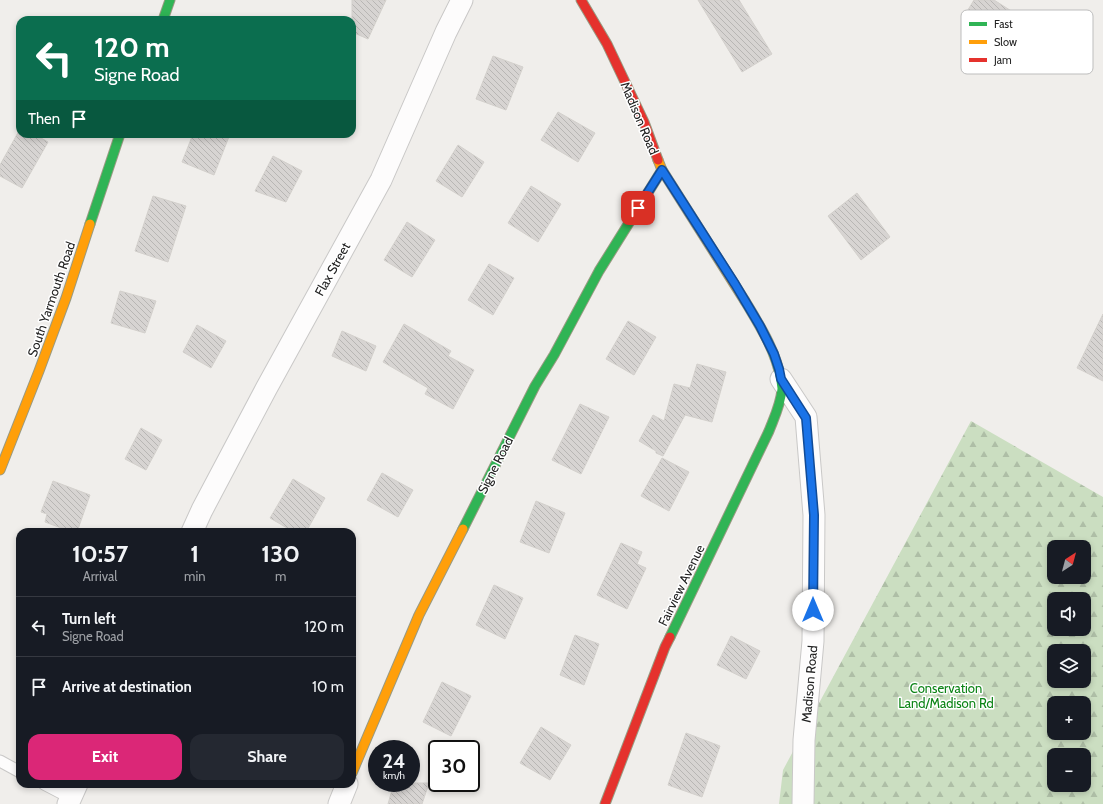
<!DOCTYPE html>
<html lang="en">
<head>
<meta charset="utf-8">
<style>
	body { margin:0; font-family:Cabin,sans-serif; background:#242831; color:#f1f3f6; height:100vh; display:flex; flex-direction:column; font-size:15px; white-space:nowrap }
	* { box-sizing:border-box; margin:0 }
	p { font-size:13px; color:#9ea1a6 }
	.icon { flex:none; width:22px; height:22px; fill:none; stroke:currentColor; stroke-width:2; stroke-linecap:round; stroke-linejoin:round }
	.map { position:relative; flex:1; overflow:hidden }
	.drawer { position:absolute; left:16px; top:528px; width:340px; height:260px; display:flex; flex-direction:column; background:#171b24; border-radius:12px; box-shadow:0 2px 6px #0003 }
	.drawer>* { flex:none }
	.hud { position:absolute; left:16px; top:16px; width:340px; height:122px; border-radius:12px; box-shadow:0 2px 6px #0003; background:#0b6e4f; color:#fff; overflow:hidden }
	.needle { width:26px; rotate:36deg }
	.controls { position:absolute; left:1047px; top:540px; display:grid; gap:8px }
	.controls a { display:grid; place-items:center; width:44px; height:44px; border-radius:8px; background:#171b24; box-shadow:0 2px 6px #0003; font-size:20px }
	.speed { position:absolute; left:368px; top:740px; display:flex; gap:8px; font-size:20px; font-weight:700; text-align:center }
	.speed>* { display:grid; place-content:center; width:52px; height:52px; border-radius:50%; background:#171b24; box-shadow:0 2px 6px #0003; line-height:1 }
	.speed small { font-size:10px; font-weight:400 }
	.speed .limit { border:2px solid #111; border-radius:6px; background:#fff; color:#111 }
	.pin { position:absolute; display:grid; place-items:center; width:34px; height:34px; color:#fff; margin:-17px; border-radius:8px; box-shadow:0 2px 6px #0006 }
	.me { position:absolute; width:44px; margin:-22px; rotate:0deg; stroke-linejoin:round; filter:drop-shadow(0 0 3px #0008) }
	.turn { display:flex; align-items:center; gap:14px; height:84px; padding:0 12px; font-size:18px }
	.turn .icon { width:52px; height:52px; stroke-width:2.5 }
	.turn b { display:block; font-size:28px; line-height:34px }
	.then { display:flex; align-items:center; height:38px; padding:0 12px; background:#0003; gap:8px; font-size:15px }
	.eta { display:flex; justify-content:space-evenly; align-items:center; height:68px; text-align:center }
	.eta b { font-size:24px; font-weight:700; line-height:28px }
	.primary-button { display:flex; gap:8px; margin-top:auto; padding:8px 12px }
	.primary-button a { flex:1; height:46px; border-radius:12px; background:#db2777; color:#fff; font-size:16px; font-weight:700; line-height:46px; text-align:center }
	.primary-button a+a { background:#242831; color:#f1f3f6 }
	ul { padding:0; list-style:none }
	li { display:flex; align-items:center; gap:12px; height:60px; padding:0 12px; border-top:1px solid #363941 }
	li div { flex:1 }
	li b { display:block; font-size:15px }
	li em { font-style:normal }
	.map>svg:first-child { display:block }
	.forest { fill:url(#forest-firs); fill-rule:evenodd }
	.building { fill:url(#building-back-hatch); stroke:#d3d0cc }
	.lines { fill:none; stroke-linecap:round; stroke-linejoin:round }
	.lane-casing { stroke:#c9c8c7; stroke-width:13 }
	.street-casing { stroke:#c9c8c7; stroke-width:23 }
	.fast-casing { stroke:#999a82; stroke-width:11 }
	.slow-casing { stroke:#999a82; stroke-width:11 }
	.jam-casing { stroke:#999a82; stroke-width:11 }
	.lane { stroke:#fdfcfc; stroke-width:11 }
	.street { stroke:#fdfcfc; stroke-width:21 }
	.fast { stroke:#30b455; stroke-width:9 }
	.slow { stroke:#ff9f0a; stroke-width:9 }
	.jam { stroke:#e5322d; stroke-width:9 }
	.route-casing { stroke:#114b97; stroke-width:10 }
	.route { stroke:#1a73e8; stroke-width:7 }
	.labels { text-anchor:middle; stroke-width:3; stroke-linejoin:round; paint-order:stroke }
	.street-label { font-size:13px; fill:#222; stroke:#fff }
	.park-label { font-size:13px; fill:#0c8416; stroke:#fff }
	.key { fill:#fff; stroke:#bdbdbd; stroke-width:1 }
	.key-label { font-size:11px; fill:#222 }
</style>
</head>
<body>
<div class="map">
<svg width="1103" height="804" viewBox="0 0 1103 804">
	<defs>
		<pattern id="forest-firs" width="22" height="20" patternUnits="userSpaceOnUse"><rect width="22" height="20" fill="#cbdec1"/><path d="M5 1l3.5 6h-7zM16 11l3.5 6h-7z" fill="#aebea6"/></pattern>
		<pattern id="building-back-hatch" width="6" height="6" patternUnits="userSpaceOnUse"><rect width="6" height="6" fill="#d7d4d2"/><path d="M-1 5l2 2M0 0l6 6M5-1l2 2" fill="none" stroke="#b8b6b4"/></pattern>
	</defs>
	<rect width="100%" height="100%" fill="#f0eeeb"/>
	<path class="forest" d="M971,421L1103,497V804H779L783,770ZM1054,547H1084V577H1054ZM1054,599H1084V629H1054ZM1054,651H1084V681H1054ZM1054,703H1084V733H1054ZM1054,755H1084V785H1054Z"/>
	<g class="building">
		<polygon points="352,0 386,0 368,39 352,32"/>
		<polygon points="698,0 739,0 772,54 742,72"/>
		<polygon points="974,0 994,0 1024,19 1006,50 974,31 977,26 963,18"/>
		<polygon points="493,56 523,67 506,110 476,99"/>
		<polygon points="558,112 595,133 578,162 541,140"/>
		<polygon points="20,129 20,134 34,134 48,142 22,188 0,176 0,165"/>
		<polygon points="193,134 230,134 214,175 182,162"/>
		<polygon points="458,145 484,162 462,197 436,181"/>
		<polygon points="273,156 302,171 286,202 255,191"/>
		<polygon points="531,186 561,204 538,242 508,223"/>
		<polygon points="857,193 890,237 861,260 828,216"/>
		<polygon points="153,196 186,206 168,262 135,251"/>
		<polygon points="407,222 435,240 412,277 384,260"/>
		<polygon points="489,264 514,278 493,315 468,300"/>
		<polygon points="120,291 156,301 145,333 111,323"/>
		<polygon points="1103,314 1103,381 1077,368"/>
		<polygon points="628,321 656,337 634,375 606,359"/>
		<polygon points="404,324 451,351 448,356 474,370 453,409 425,394 428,388 383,362"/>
		<polygon points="197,325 226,341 211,368 183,352"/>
		<polygon points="342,331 376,346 366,371 332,356"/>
		<polygon points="697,364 726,372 712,422 685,415 663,456 656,453 656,451 639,441 653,415 664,421 674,384 690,388"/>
		<polygon points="580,404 609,417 581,474 552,460"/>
		<polygon points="141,428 162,440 146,470 125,459"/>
		<polygon points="662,458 689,472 669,511 641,496"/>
		<polygon points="382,473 413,490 398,517 367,500"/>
		<polygon points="293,479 325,498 306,532 294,532 270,518"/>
		<polygon points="53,481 90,495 77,532 72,532 45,522 47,514 41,512"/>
		<polygon points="536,501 565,513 549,553 520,542"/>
		<polygon points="621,543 642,552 637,564 646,568 627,609 597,595"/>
		<polygon points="494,585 523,598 505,639 476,625"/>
		<polygon points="575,635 599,644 584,685 560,675"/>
		<polygon points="731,636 760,651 746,679 717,665"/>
		<polygon points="442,682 471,696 451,736 423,722"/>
		<polygon points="541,727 571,745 550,780 520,763"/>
		<polygon points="686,733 720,746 702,797 668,785"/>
		<polygon points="394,783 429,783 422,804 388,804"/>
	</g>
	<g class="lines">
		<g class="lane-casing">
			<g id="lane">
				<polyline points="0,761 20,772"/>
				<polyline points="44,784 71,798"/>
			</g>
		</g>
		<g class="street-casing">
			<g id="street">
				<polyline points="781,379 806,417 814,515 813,641 804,740 803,804"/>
				<polyline points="192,532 202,510 266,389 381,180 446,32 462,0"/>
				<polyline points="68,804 77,784"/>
				<polyline points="339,804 347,784"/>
			</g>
		</g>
		<g class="fast-casing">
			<g id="fast">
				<polyline points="163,20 170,0"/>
				<polyline points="90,224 120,134"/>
				<polyline points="463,529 535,386 554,355 599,271 662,170"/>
				<path d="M670,637L769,431C774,418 781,404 782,389C782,386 781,383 781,380C776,351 760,326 745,301"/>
			</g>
		</g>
		<g class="slow-casing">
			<g id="slow">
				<polyline points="658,160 662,170 745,301"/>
				<polyline points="0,470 39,371 66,298 90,224"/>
				<polyline points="352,773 419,615 463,529"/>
			</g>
		</g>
		<g class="jam-casing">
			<g id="jam">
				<polyline points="581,0 607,44 644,122 658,160"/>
				<polyline points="605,804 665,647 670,637"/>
			</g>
		</g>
		<use href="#lane" class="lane"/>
		<use href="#street" class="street"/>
		<use href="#fast" class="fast"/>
		<use href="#slow" class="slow"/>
		<use href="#jam" class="jam"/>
	</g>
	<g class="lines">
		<g class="route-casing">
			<polyline id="route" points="638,208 662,170 735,284 760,326 774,354 779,369 781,379 806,418 814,515 813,610"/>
		</g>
		<use href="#route" class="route"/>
	</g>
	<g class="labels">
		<g class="street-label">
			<text transform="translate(640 118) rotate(67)" y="5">Madison Road</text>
			<text transform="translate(332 269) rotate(-61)" y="5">Flax Street</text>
			<text transform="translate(51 299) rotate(-71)" y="5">South Yarmouth Road</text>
			<text transform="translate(495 465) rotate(-63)" y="5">Signe Road</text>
			<text transform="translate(681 585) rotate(-64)" y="5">Fairview Avenue</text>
			<text transform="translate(809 684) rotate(-85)" y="5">Madison Road</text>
		</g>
		<g class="park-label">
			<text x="946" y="693">Conservation<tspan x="946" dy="15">Land/Madison Rd</tspan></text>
		</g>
	</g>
	<rect x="961" y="10" width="132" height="64" rx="6" class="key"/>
	<rect x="969" y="22" width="18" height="4" fill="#30b455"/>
	<rect x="969" y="40" width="18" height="4" fill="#ff9f0a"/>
	<rect x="969" y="58" width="18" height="4" fill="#e5322d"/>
	<g class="key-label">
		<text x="994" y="28">Fast</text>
		<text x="994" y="46">Slow</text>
		<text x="994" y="64">Jam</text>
	</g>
</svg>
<div class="controls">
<a><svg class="needle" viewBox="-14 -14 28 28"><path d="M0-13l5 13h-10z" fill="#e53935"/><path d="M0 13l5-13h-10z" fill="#9ea1a6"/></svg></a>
<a><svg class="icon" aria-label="sound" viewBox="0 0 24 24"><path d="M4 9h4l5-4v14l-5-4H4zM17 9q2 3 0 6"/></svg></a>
<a><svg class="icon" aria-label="layers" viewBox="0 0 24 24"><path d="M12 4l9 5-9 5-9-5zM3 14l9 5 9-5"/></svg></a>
<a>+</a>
<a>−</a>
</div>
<div class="speed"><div>24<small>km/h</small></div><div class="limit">30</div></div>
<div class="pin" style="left:638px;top:208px;background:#d93025"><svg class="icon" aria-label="arrive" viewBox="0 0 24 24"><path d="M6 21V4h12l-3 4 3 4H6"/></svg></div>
<svg class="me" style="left:813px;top:610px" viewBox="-20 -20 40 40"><circle r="19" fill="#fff"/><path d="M0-13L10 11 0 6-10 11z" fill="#1a73e8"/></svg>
<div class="hud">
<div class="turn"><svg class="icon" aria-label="left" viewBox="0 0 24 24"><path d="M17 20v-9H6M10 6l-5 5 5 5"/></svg><div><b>120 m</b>Signe Road</div></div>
<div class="then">Then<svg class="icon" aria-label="arrive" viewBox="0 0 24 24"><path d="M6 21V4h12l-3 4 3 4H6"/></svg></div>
</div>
<section class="drawer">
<div class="eta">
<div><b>10:57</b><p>Arrival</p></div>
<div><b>1</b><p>min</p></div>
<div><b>130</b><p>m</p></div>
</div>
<ul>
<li><svg class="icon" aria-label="left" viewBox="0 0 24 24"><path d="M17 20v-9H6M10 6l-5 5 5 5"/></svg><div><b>Turn left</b><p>Signe Road</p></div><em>120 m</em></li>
<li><svg class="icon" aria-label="arrive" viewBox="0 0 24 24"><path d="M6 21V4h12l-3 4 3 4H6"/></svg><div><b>Arrive at destination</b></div><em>10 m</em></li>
</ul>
<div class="primary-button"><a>Exit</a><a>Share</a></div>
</section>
</div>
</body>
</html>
